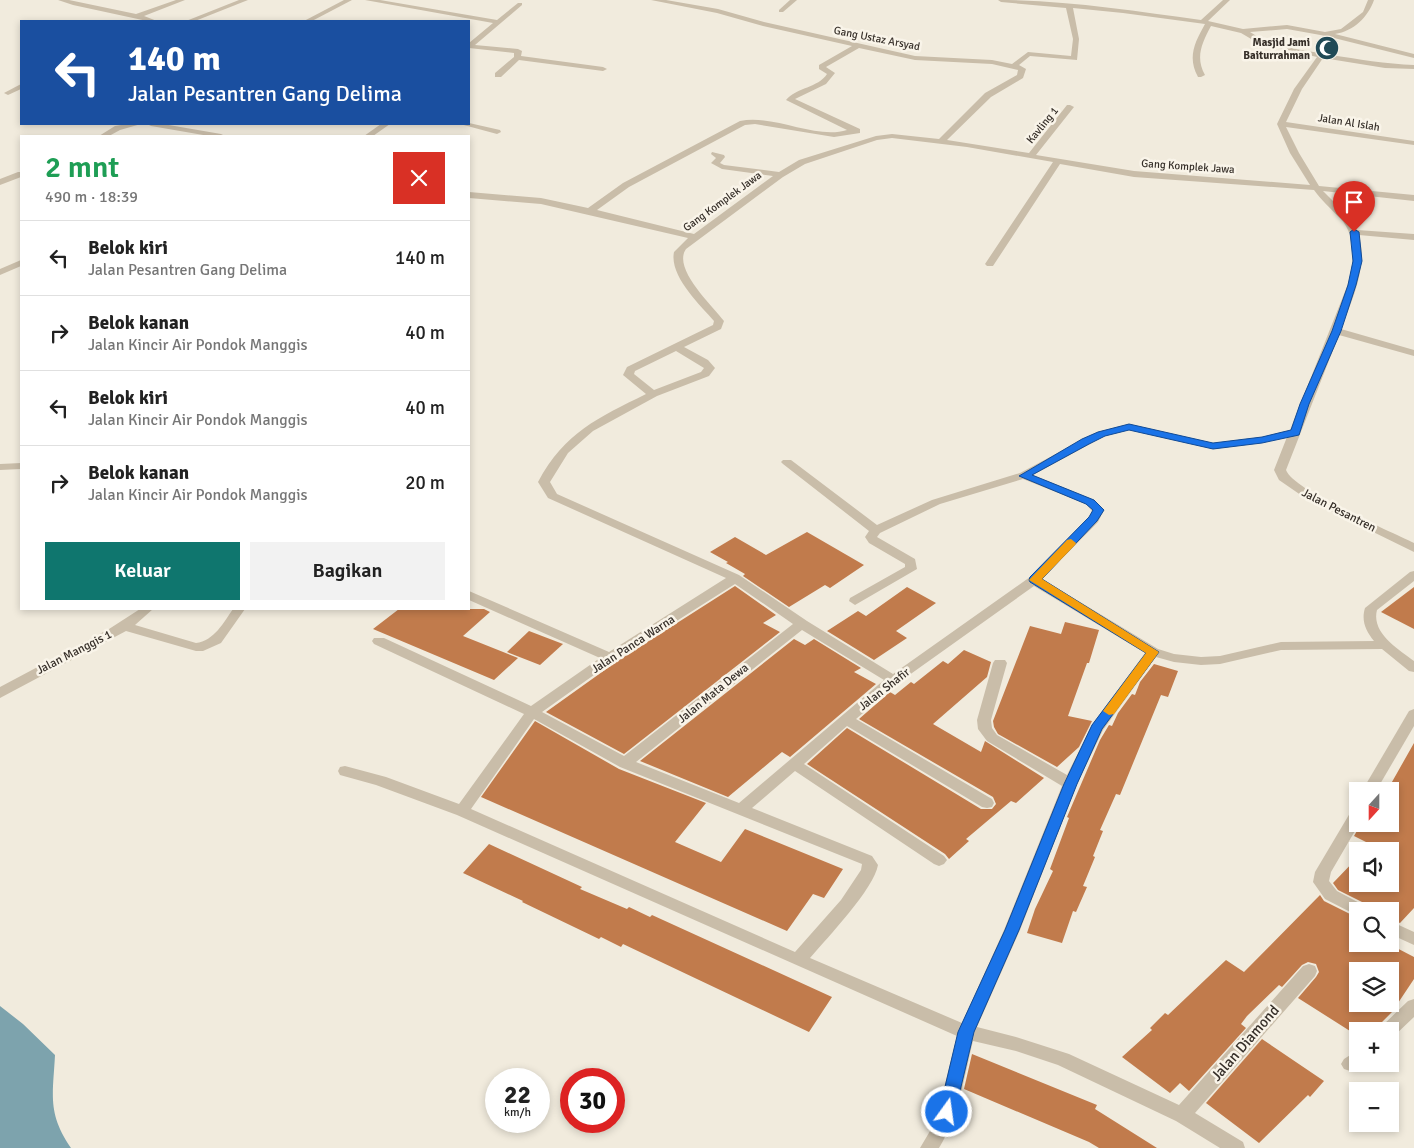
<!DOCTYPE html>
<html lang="id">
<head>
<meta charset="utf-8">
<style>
	body { margin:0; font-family:Signika,sans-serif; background:#f2f2f2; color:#222; height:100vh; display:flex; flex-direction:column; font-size:19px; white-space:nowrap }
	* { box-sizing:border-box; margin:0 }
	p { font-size:16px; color:#767676 }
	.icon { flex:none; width:28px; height:28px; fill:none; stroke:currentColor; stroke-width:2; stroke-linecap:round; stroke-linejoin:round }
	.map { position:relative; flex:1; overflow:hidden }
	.panel { position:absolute; left:20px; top:135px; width:450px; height:475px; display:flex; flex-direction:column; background:#fff; border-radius:0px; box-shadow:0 2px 8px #0003 }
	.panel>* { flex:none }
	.banner { position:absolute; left:20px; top:20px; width:450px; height:105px; border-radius:0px; box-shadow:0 2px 8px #0003; background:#1a4fa0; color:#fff; overflow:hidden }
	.needle { width:32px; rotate:201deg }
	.fabs { position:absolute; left:1349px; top:782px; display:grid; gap:10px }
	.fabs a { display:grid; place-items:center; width:50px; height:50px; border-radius:0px; background:#fff; box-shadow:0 2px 8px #0003; font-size:25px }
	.speed { position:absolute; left:485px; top:1068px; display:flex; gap:10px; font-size:25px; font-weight:700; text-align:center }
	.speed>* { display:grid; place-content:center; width:65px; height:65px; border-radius:50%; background:#fff; box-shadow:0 2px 8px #0003; line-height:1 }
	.speed small { font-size:12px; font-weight:400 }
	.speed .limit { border:8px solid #d22; background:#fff; color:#111 }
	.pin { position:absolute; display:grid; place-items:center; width:42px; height:42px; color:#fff; margin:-51px -21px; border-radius:50% 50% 50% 0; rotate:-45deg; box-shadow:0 0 5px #0007 }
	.pin .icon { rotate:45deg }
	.me { position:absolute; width:55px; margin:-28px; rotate:14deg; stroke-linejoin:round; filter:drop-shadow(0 0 4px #0008) }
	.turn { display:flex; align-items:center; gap:18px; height:105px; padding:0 25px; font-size:22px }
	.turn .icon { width:65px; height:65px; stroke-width:2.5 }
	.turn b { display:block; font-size:35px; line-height:42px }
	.round { display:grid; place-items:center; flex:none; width:52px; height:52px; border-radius:0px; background:#f2f2f2 }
	.headline { display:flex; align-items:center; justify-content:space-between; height:85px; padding:0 25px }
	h1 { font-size:30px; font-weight:600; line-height:38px; color:#1e9e55 }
	.button { display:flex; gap:10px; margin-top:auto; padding:10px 25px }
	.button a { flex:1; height:58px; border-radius:0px; background:#0f766e; color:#fff; font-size:20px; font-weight:600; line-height:58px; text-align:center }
	.button a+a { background:#f2f2f2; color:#222 }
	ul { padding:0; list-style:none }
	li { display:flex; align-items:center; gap:15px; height:75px; padding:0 25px; border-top:1px solid #e0e0e0 }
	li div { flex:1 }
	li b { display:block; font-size:19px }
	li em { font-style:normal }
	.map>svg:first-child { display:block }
	.water { fill:#7da3ad }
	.building { fill:#c17b4c; fill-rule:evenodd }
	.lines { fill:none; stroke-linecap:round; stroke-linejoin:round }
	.minor { fill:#c9bda9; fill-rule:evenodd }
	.route { fill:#1a73e8; stroke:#114b97 }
	.slow { fill:#f59e0b }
	.labels { text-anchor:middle; stroke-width:5; stroke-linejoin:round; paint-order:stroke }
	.far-street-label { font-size:11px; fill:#362f29; stroke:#f9f4e9 }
	.far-poi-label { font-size:11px; font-weight:bold; fill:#362f29; stroke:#f9f4e9; text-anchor:end }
	.street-label { font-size:12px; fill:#362f29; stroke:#f9f4e9 }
	.near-street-label { font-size:15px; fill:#362f29; stroke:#f9f4e9 }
</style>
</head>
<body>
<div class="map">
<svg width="1414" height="1148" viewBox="0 0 1414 1148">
	<rect width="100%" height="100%" fill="#f1ebdd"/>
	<path class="water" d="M0,1006L23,1024L55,1055C53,1095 47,1113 71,1148H0Z"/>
	<g class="building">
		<polygon points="807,532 864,565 830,588 825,585 789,607 743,576 745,574 726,563 728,562 710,552 735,537 766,555"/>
		<polygon points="735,586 776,615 763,623 780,632 624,754 546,712 616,662"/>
		<polygon points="907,587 936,603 896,631 907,638 874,660 827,631 858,611 866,616"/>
		<polygon points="1414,587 1414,629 1381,612"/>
		<polygon points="399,609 484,609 490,612 463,636 518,658 494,680 373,629"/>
		<polygon points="1065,622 1099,630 1089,663 1087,663 1068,716 1092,721 1079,747 1057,767 998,734 994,727 993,721 1030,626 1061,634"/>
		<polygon points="529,631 563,644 540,665 507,652"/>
		<polygon points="794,639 805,645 814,639 861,668 854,672 876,684 790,757 782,752 728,797 640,761"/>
		<polygon points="964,650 991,662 987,677 933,724 981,752 985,741 1044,778 1016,803 1011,801 966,839 969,841 949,859 945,854 807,764 847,728 981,809 992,809 996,804 993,797 859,719 890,692 895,695 911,682 914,684 943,661 948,664"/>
		<polygon points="1154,664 1178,671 1168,697 1161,695 1120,795 1116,794 1100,830 1103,831 1093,856 1095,857 1083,886 1087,887 1076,912 1073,911 1062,943 1027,933 1035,909 1053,871 1050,869 1069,818 1067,817 1100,740 1109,725 1112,726 1118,713 1132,694 1135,695 1140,682"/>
		<polygon points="535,721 619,769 706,803 675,842 721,862 745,829 843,869 824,898 813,894 787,931 481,797"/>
		<polygon points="1414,743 1414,908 1400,923 1390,919 1390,911 1371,911 1368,905 1338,890 1333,883 1358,857 1358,884 1390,884 1390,851 1363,851 1370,844 1354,836 1361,824 1390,824 1390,791 1382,791 1385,788 1388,789"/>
		<polygon points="489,844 582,887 580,889 627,909 629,907 650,917 652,915 832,997 809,1032 623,944 621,947 601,937 599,939 522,902 523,901 463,873"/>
		<path d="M1320,895L1324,901L1358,918V944H1389L1414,957V979L1392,1012L1373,1031H1350L1298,998L1316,977L1319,972L1316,964L1308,962L1302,965L1282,987L1279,985L1247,1016L1241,1024L1246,1028L1189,1091L1180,1083L1170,1093L1122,1057L1152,1030L1150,1028L1165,1013L1168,1015L1226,960L1244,972ZM1358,971H1390V1004H1358Z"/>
		<polygon points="1262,1039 1324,1081 1310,1097 1308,1095 1259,1143 1206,1103"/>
		<polygon points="972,1054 1097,1105 1095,1109 1157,1148 1099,1148 1089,1142 964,1089"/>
	</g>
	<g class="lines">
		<g class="minor">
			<polygon points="58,0 69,0 136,14 176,0 185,0 144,16 157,21 147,21 73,5"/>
			<polygon points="239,0 248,0 195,21 186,21"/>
			<polygon points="344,0 352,0 312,21 304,21"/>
			<polygon points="365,0 380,0 497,20 518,3 522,3 522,5 475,45 518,49 522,51 521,56 603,67 607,69 603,71 519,60 501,77 495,77 495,73 514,57 514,53 469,48 469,43 493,23"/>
			<path d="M651,0H666L718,9L764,22L915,56L992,60L1012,64L1028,52L1071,56L1073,39L1066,8L1001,2L998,0C1066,0 1134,11 1201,20L1223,0H1230L1208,21L1243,29L1287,25L1325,32L1341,29L1363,12L1368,0H1374C1368,17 1354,31 1335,34L1414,54V58L1326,36L1287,29L1250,32C1274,48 1303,50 1330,55C1358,59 1386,64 1414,65V69L1385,68L1323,58L1302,89L1286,122L1414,141V145L1286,127L1299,153L1319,186L1414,195V201L1323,191L1348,216L1357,230L1414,234V240L1359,235C1368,267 1352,300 1341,329L1414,350V356L1339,335L1286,470C1294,491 1390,531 1414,543V552L1308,500L1279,480L1274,470L1287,437L1262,443L1213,449L1129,430L1105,436L1033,475L1094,500L1104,510L1098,522L1042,579L1158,649L1174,654L1201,657L1220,656L1281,642L1374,641C1366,631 1361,621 1365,608L1410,572L1414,571V581L1377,610C1371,633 1398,649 1414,661V672L1409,671L1382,649L1281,650L1220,664L1201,665L1174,662L1156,657L1103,730L1077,784L1020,930L977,1027L1016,1037L1069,1054L1179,1105L1303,966L1309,964L1315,966L1317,971L1315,976L1195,1113L1243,1142L1245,1148H1220L1176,1121L1058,1065L1016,1051L973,1041C964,1077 959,1116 939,1148H920L933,1126L938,1112L957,1036L457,815L376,785L340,775L338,771L340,767L345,766L386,777L459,804L524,714L374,644L372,641L374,638H384L531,706L600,658L469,600V591L609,652L726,578L548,498L538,482C565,432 598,418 646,394L623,375L627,367L713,325L714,321C700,305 669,276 674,252L688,238L541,204L469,198V192L541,198L588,208L623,183L740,121C774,114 816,140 847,130L786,100C797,87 818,88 827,74L819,69V65L852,46L763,26L717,13ZM1073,8L1123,13L1205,24C1195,42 1187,57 1198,77H1201L1205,75C1195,57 1202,43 1211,26L1241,33L1258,43L1317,57L1294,89L1277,124L1290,153L1310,185L1134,171L1036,155L1074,107L1070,105H1067L1029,153L947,140L991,97L1023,78L1026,69L1019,65L1030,56L1077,60L1079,39ZM859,48L915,60L992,64L1018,70L1017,75L985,93L939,139L892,134L876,136L799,160L779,172L724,165L720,163L725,157L724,155L712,152L711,154L716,158L711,163L722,169L773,176L694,234L597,210L629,187L745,125L755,124L834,137L860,133V129L795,99L826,84L835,73L826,67ZM892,138L967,147L1053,162L985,264L987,266H993L1060,164L1134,177L1314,190C1322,201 1331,209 1340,218C1358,237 1354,267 1346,289L1290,430L1262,437L1213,443L1129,424L1097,432L1020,473L932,500L877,525L791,460H783L781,462L783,464L869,531L865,537L869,543L905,564V567L850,598L849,601L855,605L917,569L915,559L877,537L880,533L940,504L1023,479L1086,504L1092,511L1089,518L1030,577L893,674L807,621L739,575L557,494L550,482L568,453L593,431L657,396L709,376L715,368L708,360L684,347L721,329L724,321C713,306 672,269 686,249L783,177L805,164L877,140ZM676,351L704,368L701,372L654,390L634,374L635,371ZM735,584L793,624L624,756L542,712L615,660ZM1034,586L1145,653L1092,725L1067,775L997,735L992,728L991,720L1007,663L1005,660H995L993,663L977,720L978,729L987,741L1062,786L1004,930L962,1023L810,958C827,938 874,889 878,865L872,856L752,808L795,771L934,864L939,866L944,864L947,860L944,856L804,764L847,726L982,807L987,808L992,807L994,803L992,799L856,719L898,683ZM802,630L884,680L739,803L636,762ZM534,719L620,767L862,864L861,870L841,900L795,952L471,809Z"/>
			<polygon points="790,0 797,0 783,12 779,12 779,10"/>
			<polygon points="21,84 21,89 8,95 4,93"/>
			<polygon points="469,123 500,130 501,132 497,134 460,124"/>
			<polygon points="127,124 141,124 120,130 109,136 99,136 115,126"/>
			<polygon points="147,124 163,124 221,134 225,136 209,136 151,126"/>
			<polygon points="381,124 390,124 373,136 364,136"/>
			<polygon points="18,172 21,172 21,177 0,185 0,179"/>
			<polygon points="21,260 21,266 0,275 0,269"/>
			<polygon points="21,463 21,469 0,470 0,464"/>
			<path d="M140,609H153L135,625L196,643C214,641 224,622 233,609H245L221,643L203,651H196L126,631L0,698V687L109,629Z"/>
			<polygon points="1414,709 1414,726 1376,791 1362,791 1409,711"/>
			<polygon points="1358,807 1359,824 1331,872 1329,881 1337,891 1367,907 1369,911 1358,911 1358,916 1325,899 1313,882 1315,872 1353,808"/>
			<polygon points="1390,921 1414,932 1414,945 1390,934"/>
			<polygon points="1414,999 1414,1017 1394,1036 1390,1037 1390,1031 1380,1031 1382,1026 1408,1001"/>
			<polygon points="1358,1050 1358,1064 1362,1064 1350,1071 1344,1069 1341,1064 1344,1059"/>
		</g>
	</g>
	<polygon class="route" points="1354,229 1359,232 1362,261 1356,285 1341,331 1309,404 1299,435 1262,443 1213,449 1129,430 1105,436 1089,444 1032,475 1094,500 1104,510 1097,521 1042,579 1159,652 1102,729 1077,784 1019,930 974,1032 955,1112 953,1117 947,1119 941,1117 939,1112 958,1032 1005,930 1064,784 1092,725 1146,653 1030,582 1029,580 1030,577 1089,517 1093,510 1086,504 1019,476 1082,439 1098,432 1129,424 1213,443 1262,437 1291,430 1300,404 1332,331 1348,285 1353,261 1350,232"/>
	<polygon class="slow" points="1071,539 1076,543 1075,545 1042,579 1159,652 1114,714 1109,715 1103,711 1146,653 1029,580 1067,540"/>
	<defs>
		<g id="mosque-disc" transform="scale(1.25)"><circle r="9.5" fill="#204a56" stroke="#f9f4e9"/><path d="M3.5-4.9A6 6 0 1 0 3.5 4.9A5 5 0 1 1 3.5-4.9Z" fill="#fff"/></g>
	</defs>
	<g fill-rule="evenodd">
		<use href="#mosque-disc" x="1327" y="48"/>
	</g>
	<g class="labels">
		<g class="far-street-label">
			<text transform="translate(877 38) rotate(11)" y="4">Gang Ustaz Arsyad</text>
			<text transform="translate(1349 122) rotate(9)" y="4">Jalan Al Islah</text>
			<text transform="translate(1042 125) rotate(-51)" y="4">Kavling 1</text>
			<text transform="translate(1188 166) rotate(4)" y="4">Gang Komplek Jawa</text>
			<text transform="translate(722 201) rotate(-36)" y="4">Gang Komplek Jawa</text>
		</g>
		<g class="far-poi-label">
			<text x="1310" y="46">Masjid Jami<tspan x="1310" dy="13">Baiturrahman</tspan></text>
		</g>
		<g class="street-label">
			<text transform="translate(1339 510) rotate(27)" y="4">Jalan Pesantren</text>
			<text transform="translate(633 644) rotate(-33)" y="4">Jalan Panca Warna</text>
			<text transform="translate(74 652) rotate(-27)" y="4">Jalan Manggis 1</text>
			<text transform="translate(884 689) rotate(-38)" y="4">Jalan Shafir</text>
			<text transform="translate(713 693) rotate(-39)" y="4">Jalan Mata Dewa</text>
		</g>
		<g class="near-street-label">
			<text transform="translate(1245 1043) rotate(-49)" y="5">Jalan Diamond</text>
		</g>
	</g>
</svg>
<div class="fabs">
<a><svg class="needle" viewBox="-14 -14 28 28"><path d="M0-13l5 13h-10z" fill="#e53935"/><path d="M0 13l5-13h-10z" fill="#767676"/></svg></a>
<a><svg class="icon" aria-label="sound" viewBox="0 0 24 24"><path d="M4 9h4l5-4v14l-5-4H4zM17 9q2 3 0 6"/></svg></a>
<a><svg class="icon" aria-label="search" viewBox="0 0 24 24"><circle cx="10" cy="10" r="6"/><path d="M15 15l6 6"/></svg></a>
<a><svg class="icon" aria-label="layers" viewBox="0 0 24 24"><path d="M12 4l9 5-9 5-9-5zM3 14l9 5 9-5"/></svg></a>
<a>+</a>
<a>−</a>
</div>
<div class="speed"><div>22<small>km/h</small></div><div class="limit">30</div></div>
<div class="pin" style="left:1354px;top:232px;background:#d93025"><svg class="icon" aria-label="arrive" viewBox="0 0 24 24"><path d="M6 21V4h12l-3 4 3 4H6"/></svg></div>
<svg class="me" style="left:947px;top:1112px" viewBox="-20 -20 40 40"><circle r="17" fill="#1a73e8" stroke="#fff" stroke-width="3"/><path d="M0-11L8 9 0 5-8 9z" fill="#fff"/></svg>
<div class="banner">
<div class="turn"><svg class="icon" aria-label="left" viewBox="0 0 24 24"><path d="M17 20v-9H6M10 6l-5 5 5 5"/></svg><div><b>140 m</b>Jalan Pesantren Gang Delima</div></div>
</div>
<section class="panel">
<div class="headline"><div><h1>2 mnt</h1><p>490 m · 18:39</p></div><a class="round" style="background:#d93025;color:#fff"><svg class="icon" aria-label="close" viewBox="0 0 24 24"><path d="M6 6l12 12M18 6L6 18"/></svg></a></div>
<ul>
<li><svg class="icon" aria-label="left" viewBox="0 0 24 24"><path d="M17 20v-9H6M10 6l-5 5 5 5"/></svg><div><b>Belok kiri</b><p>Jalan Pesantren Gang Delima</p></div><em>140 m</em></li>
<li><svg class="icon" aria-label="right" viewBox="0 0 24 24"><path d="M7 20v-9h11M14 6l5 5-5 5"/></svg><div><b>Belok kanan</b><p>Jalan Kincir Air Pondok Manggis</p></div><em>40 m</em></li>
<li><svg class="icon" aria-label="left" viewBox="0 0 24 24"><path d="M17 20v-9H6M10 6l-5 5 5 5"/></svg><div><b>Belok kiri</b><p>Jalan Kincir Air Pondok Manggis</p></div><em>40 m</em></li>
<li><svg class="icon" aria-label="right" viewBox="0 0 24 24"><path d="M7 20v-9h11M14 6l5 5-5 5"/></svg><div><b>Belok kanan</b><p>Jalan Kincir Air Pondok Manggis</p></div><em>20 m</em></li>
</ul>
<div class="button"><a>Keluar</a><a>Bagikan</a></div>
</section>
</div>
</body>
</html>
